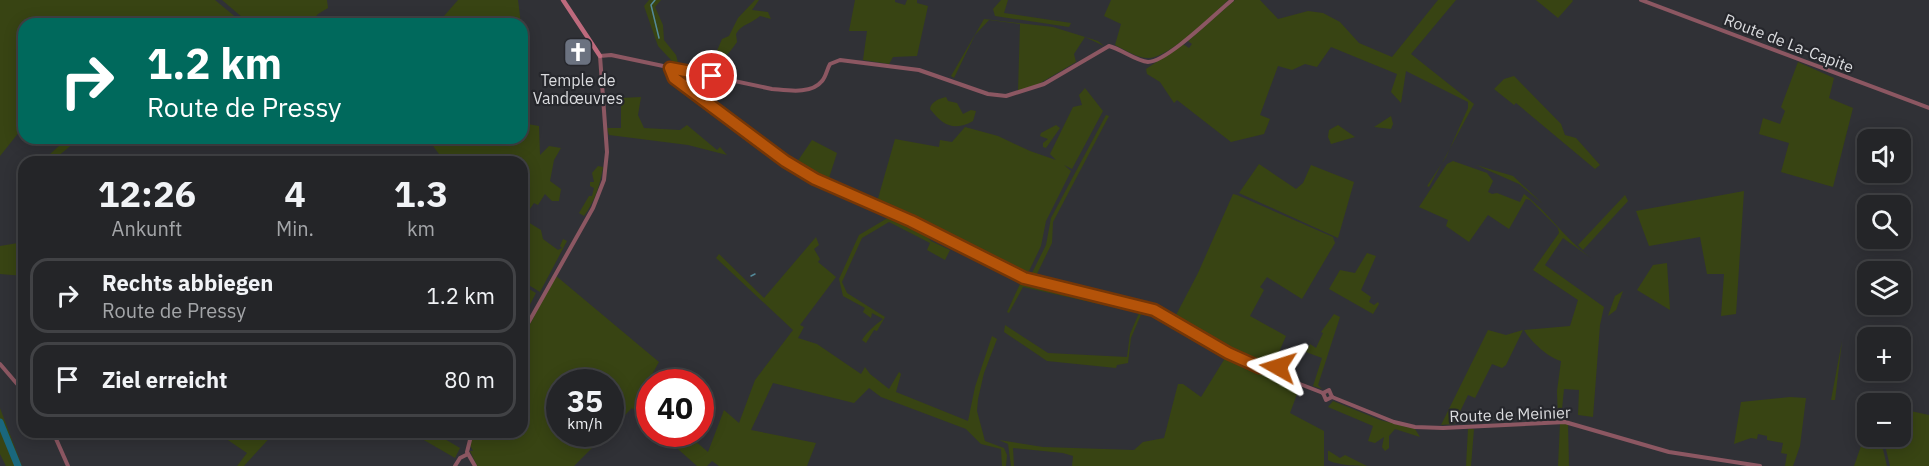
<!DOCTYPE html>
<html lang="de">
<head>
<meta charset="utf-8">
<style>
	body { margin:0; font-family:"IBM Plex Sans",sans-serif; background:#303134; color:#f1f3f6; height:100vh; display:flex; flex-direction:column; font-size:22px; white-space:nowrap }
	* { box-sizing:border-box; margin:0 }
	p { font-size:20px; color:#a3a5a8 }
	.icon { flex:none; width:33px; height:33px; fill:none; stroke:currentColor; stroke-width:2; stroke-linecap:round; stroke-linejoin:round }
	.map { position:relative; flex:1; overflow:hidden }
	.sheet { position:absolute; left:18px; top:156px; width:510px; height:282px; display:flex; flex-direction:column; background:#242528; border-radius:18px; box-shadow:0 3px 15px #0003,0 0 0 2px #414245 }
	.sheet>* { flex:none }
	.hud { position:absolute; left:18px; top:18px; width:510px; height:126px; border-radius:18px; box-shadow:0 3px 15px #0003,0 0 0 2px #414245; background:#00695c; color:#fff; overflow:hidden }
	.fabs { position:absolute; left:1857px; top:129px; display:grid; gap:12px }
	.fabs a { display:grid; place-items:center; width:54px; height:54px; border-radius:12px; background:#242528; box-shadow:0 3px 15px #0003,0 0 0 2px #414245; font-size:30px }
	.speed { position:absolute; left:546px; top:369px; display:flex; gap:12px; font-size:30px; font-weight:700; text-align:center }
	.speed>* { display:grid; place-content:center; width:78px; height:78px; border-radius:50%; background:#242528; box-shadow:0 3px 15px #0003,0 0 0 2px #414245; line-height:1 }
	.speed small { font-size:15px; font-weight:400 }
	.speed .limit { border:9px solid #d22; background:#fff; color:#111 }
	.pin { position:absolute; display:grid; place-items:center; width:51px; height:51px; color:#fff; margin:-26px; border:3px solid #fff; border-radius:50%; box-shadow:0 2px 6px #0007 }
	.me { position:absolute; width:66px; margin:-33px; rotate:276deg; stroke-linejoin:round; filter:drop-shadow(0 0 4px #0008) }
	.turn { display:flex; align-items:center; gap:21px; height:126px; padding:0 30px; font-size:27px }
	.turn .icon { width:78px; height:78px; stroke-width:2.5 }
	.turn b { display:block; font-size:42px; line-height:51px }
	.eta { display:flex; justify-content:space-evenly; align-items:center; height:102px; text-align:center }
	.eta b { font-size:36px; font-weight:800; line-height:42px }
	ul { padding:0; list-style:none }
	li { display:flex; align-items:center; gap:18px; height:75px; margin:0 12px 9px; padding:0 18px; border:3px solid #414245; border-radius:18px }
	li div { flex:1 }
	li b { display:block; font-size:22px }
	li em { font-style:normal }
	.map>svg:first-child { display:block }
	.green { fill:#384413 }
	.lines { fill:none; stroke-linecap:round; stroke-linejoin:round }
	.stream { stroke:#548a9a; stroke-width:1.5 }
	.river { stroke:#1a677d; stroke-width:7 }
	.tertiary { stroke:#8c5762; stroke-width:4 }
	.secondary { stroke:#be6a7d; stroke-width:4.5 }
	.route-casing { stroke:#753606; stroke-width:15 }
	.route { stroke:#b45309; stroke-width:10 }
	.labels { text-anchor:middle; stroke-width:4.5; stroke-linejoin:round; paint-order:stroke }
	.street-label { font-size:16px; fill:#dbdcdf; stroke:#26272c }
	.poi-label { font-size:16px; fill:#dbdcdf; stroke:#26272c }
</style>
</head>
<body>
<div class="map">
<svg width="1929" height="466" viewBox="0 0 1929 466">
	<rect width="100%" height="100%" fill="#303136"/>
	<g class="green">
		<polygon points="0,0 215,0 244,24 215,24 209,19 203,24 24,24 24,126 0,156"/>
		<polygon points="222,0 327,0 328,8 318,14 310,24 250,24"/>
		<polygon points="458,0 518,0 521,24 437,24"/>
		<polygon points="649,0 661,0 655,7 663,25 664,40 676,55 679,66 671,64 672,61 658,46 644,6"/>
		<path d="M755,0H759L752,10L768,12L771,19L760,16C753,23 741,24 736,34L737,42C732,49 726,57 718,63L713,60L722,39L729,36L738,18Z"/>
		<polygon points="855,0 895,0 895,2 905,5 907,0 917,0 917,3 928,6 917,56 893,57 889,64 863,60 867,31 849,31"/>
		<polygon points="1001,0 1008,0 1004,13 1071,23 1069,27 995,16 993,9"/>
		<path d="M1111,0H1228C1214,14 1169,57 1150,58C1139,59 1125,50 1115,45L1121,24L1104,16Z"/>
		<polygon points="1235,0 1260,0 1278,19 1308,11 1323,13 1340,22 1359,43 1392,57 1438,0 1456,0 1411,54 1474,104 1429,187 1427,186 1446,157 1468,108 1468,102 1406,71 1401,103 1391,92 1397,74 1331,47 1317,67 1305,64 1292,70 1278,66 1260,115 1270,119 1264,134 1231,142 1177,100 1174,103 1160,82 1147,74 1146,69 1183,44 1189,48 1192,44 1188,41"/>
		<polygon points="1536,0 1572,0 1573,1 1558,18"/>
		<polygon points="984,19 1053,27 1098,41 1104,46 1085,37 1074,54 1076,62 1037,85 1018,91 1020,24 989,20 975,35 954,78 951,76"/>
		<polygon points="522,31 528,82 522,84"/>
		<polygon points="1798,62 1834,78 1829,98 1853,108 1833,187 1781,172 1789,143 1759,134 1763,118 1780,124 1785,111 1781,107"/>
		<polygon points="1514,76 1561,124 1565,135 1576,138 1600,165 1595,169 1516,103 1514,105 1494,89 1504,79"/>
		<polygon points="1085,88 1103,111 1072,169 1064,165 1071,171 1046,221 1041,246 1029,271 1023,272 1011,269 877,202 895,139 939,147 940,140 952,142 965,127 998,136 1030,151 1056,160 1050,154 1073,107 1082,105 1079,95"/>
		<polygon points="641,97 638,115 644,128 680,130 687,125 717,150 720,147 727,155 688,145 609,135 607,128 621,128 621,98"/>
		<path d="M946,97L948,101L957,103L963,114L971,110L976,111L973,121C953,132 943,125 930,109C931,102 938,99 946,97Z"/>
		<polygon points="1106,115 1109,116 1053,222 1052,243 1036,276 1149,303 1176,315 1198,273 1233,194 1237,195 1333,237 1335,243 1302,299 1267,277 1260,287 1264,290 1250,316 1286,336 1275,361 1265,365 1251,361 1222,348 1156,309 1030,277 1046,245 1051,218"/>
		<polygon points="1391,116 1393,124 1391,129 1374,127"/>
		<polygon points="522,123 539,126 540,155 549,146 561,148 554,160 550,181 561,189 559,201 552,201 545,194 538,205 534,203 523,219 541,230 543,239 558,250 562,248 560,246 563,239 567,241 540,292 522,281 522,162 445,162 427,138 522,138"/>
		<polygon points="1056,125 1060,128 1046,148 1043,147 1043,143 1048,139 1040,136 1041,133"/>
		<polygon points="1338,125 1355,137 1331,144 1328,137 1329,130"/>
		<polygon points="68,138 80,138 51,162 41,162"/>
		<polygon points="812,140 837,153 828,181 797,162"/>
		<path d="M1453,161L1487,173L1493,181L1488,192L1492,194L1497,193L1520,202L1524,194C1548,212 1565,239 1591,258L1563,238L1545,265L1604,307L1600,325L1593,417L1578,415L1579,390L1564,389L1561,419H1558L1557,391L1561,361C1549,358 1531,342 1524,330L1570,326L1578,300L1533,270L1559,233L1558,228L1530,200L1526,199L1509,229L1488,215L1469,242L1446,226L1448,220L1419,207L1447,164Z"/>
		<polygon points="1259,164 1296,189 1303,183 1311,165 1354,182 1338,238 1239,193"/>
		<polygon points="1476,165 1513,176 1543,204 1519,184"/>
		<path d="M598,166L603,167C600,185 595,201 584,216L579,213L589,196H592L594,188L590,186V182H594L592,173Z"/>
		<polygon points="1744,191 1736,314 1721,316 1724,274 1707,274 1700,237 1649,246 1636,211"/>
		<polygon points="1625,195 1628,201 1583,250 1578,245"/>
		<path d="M891,216L922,231L931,241L950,250L945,260L927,250L930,243L889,222L862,238L842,282L847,293L885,317L877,331L874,330L866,343L862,340C867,331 878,323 883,319L872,313L871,318L863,312L865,308L843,296L839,279L859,235Z"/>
		<polygon points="816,237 819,245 814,249 820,259 818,262 836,277 800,325 804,327 798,338 817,344 861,374 865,367 870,374 889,389 899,372 901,374 896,392 968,421 975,387 992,336 997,339 984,373 978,399 977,411 985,441 1004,448 1007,455 1006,466 1002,466 1001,449 981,444 966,429 881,397 869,388 854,403 773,383 751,430 816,443 807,466 719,466 712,461 707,466 697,466 661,434 687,434 708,452 724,410 739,423 755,380 793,330 716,258 719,254 764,298"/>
		<polygon points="24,242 24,276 0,274 0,246"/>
		<polygon points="1367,253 1376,256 1361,290 1371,297 1369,302 1374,305 1378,302 1379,304 1373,314 1329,289 1340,270 1355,273"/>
		<polygon points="1667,263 1670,310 1637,290 1653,265"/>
		<polygon points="555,275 659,362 642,392 649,399 649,423 632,408 611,429 610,382 560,382 560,434 606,434 574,466 477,466 470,451 473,451 470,445 475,432 522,432 522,340"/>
		<polygon points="1024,282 1143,310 1131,338 1128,363 1117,365 1116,368 1047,361 1004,332 1005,325 1048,353 1127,357 1130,334 1139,313 1023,287 1009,313 1007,312 1020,284"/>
		<polygon points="522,285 536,293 523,318 526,319 522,327"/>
		<polygon points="1623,291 1616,310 1608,316 1615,296"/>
		<polygon points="1334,314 1340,317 1318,385 1322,389 1313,386 1322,358 1306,352 1310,344 1316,348 1323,333 1321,332"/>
		<polygon points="1488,330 1506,335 1523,330 1506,365 1502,368 1492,364 1475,398 1468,395 1454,424 1441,425"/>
		<polygon points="1842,341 1835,400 1831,400"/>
		<polygon points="1227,355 1264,371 1263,375 1270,377 1272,374 1300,386 1290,413 1324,431 1324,466 1072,466 1073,456 1063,453 1013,448 1014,466 1011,466 1008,444 999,440 1043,447 1134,450 1143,442 1164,438 1178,384 1183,384 1201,397"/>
		<polygon points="1790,397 1806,398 1800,446 1793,466 1785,466 1787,454 1781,453 1783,443 1767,440 1767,436 1758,434 1757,439 1751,438 1734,444 1741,402"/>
		<polygon points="1333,401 1380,420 1415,429 1420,437 1395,429 1389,436 1389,448 1385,451 1382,447 1384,437 1375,443 1368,441 1373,426 1328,407"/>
		<polygon points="0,408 22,466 6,466 0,454"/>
		<polygon points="1901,409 1929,415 1929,466 1890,466 1883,437 1900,436"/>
		<polygon points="1560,423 1568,424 1569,466 1558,466"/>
		<polygon points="1468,429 1474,429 1471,466 1466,466"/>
		<polygon points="1867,429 1868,436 1880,437 1887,466 1854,466"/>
		<polygon points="216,432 275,432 244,466 237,466 247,453"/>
		<polygon points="410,432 433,432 460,448 455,458"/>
		<path d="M1329,451L1340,458L1345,455L1367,466C1357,466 1336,465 1328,460V466V451Z"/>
	</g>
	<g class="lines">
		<g class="stream">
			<polyline points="655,0 651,5 659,38"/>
			<polyline points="751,276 755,274"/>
		</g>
		<polyline class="river" points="0,422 18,466"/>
		<g class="tertiary">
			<polyline points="1641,0 1929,108"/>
			<polyline points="670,68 673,78 809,176 911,221 1024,278 1154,310 1228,353 1259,367 1270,368"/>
			<path d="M522,334L593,208L604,180L607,152L600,56L611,55L772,89C786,90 811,95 822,81C826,77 827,69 830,64L840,60L919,70L988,94L1006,96L1044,84L1109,46C1121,49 1136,61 1148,62C1167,62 1216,13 1232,0"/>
			<circle cx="1274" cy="367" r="4"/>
			<polyline points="0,364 24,392"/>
			<polyline points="1276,371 1287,379 1323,393"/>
			<polyline points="1323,393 1329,390 1332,397"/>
			<polyline points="1323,393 1326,400 1332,397"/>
			<polyline points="1332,397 1394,422 1415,427 1443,428 1565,422 1669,452 1760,466"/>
			<polyline points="53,432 68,466"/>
			<polyline points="472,432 467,452 475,466"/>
			<polyline points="455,466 460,458 468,454"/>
		</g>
		<polyline class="secondary" points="563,0 600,56"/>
	</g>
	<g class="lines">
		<g class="route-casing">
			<polyline id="route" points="712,76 670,68 674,78 785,161 815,179 911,221 1024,278 1154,310 1228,353 1259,367 1270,368 1273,363 1278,367"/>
		</g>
		<use href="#route" class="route"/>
	</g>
	<defs>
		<g id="church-square" transform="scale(1.5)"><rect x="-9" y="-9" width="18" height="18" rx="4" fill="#6b7280" stroke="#26272c"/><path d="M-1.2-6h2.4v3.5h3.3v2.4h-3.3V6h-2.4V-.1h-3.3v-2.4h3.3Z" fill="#fff"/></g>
	</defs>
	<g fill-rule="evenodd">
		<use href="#church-square" x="578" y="52"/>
	</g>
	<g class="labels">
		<g class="street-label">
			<text transform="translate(1789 43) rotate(21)" y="6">Route de La-Capite</text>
			<text transform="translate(1510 414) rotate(-2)" y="6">Route de Meinier</text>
		</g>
		<g class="poi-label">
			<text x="578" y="86">Temple de<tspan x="578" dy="18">Vandœuvres</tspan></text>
		</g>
	</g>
</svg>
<div class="fabs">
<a><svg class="icon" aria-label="sound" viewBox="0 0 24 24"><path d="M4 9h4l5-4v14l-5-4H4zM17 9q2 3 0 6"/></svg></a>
<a><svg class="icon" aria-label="search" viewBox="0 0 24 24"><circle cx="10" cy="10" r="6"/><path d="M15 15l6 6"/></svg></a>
<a><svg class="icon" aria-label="layers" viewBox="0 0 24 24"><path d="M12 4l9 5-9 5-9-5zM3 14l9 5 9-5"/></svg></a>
<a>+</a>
<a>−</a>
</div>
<div class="speed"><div>35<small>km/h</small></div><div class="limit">40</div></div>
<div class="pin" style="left:712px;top:76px;background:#d93025"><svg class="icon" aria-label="arrive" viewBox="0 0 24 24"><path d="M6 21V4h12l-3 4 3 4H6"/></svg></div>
<svg class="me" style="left:1278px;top:367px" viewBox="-20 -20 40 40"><path d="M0-17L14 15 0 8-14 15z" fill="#b45309" stroke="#fff" stroke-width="4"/></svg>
<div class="hud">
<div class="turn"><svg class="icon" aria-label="right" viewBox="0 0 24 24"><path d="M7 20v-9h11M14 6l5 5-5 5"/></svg><div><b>1.2 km</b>Route de Pressy</div></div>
</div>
<section class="sheet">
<div class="eta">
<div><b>12:26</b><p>Ankunft</p></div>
<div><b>4</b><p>Min.</p></div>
<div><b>1.3</b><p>km</p></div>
</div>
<ul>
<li><svg class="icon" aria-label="right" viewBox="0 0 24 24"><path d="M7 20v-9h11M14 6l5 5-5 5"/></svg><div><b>Rechts abbiegen</b><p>Route de Pressy</p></div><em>1.2 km</em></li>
<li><svg class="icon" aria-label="arrive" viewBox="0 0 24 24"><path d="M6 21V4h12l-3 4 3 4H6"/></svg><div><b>Ziel erreicht</b></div><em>80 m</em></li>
</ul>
</section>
</div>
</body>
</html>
